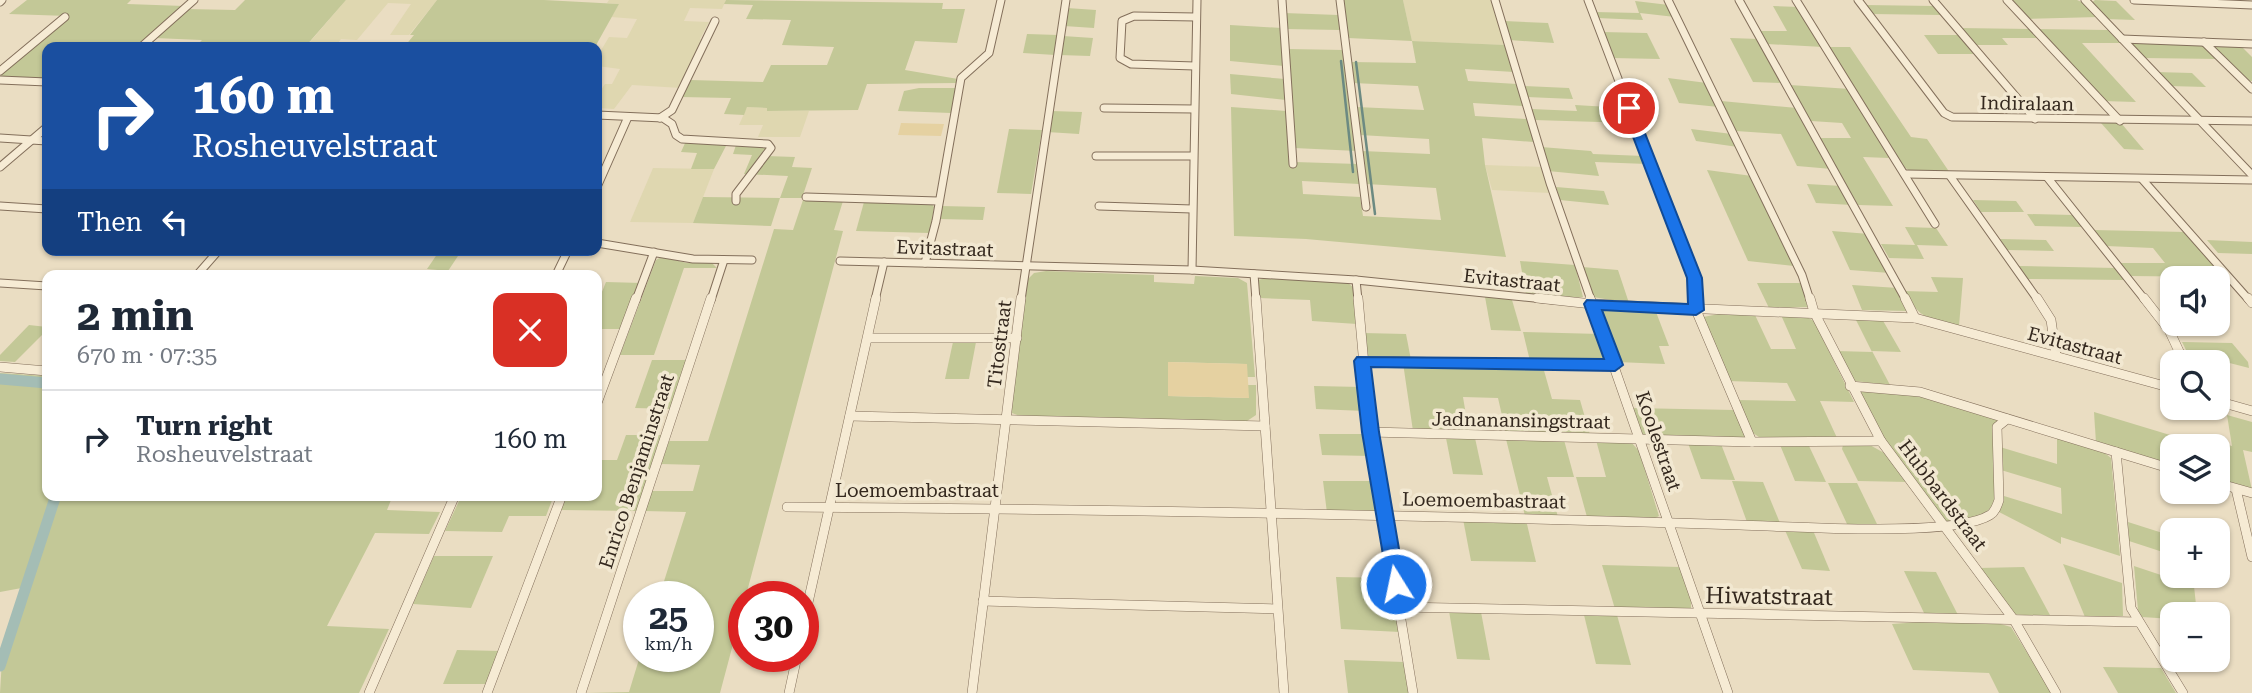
<!DOCTYPE html>
<html lang="en">
<head>
<meta charset="utf-8">
<style>
	body { margin:0; font-family:"Roboto Serif",serif; background:#f6f6f7; color:#1f2937; height:100vh; display:flex; flex-direction:column; font-size:26px; white-space:nowrap }
	* { box-sizing:border-box; margin:0 }
	p { font-size:23px; color:#747a83 }
	.icon { flex:none; width:38px; height:38px; fill:none; stroke:currentColor; stroke-width:2; stroke-linecap:round; stroke-linejoin:round }
	.map { position:relative; flex:1; overflow:hidden }
	.sheet { position:absolute; left:42px; top:270px; width:560px; height:231px; display:flex; flex-direction:column; background:#fff; border-radius:14px; box-shadow:0 2px 5px #0004 }
	.sheet>* { flex:none }
	.banner { position:absolute; left:42px; top:42px; width:560px; height:214px; border-radius:14px; box-shadow:0 2px 5px #0004; background:#1a4fa0; color:#fff; overflow:hidden }
	.controls { position:absolute; left:2160px; top:266px; display:grid; gap:14px }
	.controls a { display:grid; place-items:center; width:70px; height:70px; border-radius:14px; background:#fff; box-shadow:0 2px 5px #0004; font-size:35px }
	.speed { position:absolute; left:623px; top:581px; display:flex; gap:14px; font-size:35px; font-weight:700; text-align:center }
	.speed>* { display:grid; place-content:center; width:91px; height:91px; border-radius:50%; background:#fff; box-shadow:0 2px 5px #0004; line-height:1 }
	.speed small { font-size:18px; font-weight:400 }
	.speed .limit { border:10px solid #d22; background:#fff; color:#111 }
	.pin { position:absolute; display:grid; place-items:center; width:60px; height:60px; color:#fff; margin:-30px; border:4px solid #fff; border-radius:50%; box-shadow:0 2px 7px #0007 }
	.me { position:absolute; width:77px; margin:-38px; rotate:350deg; stroke-linejoin:round; filter:drop-shadow(0 0 5px #0008) }
	.turn { display:flex; align-items:center; gap:24px; height:147px; padding:0 35px; font-size:32px }
	.turn .icon { width:91px; height:91px; stroke-width:2.5 }
	.turn b { display:block; font-size:49px; line-height:60px }
	.then { display:flex; align-items:center; height:66px; padding:0 35px; background:#0003; gap:14px; font-size:26px }
	.round { display:grid; place-items:center; flex:none; width:74px; height:74px; border-radius:14px; background:#f6f6f7 }
	.summary { display:flex; align-items:center; justify-content:space-between; height:119px; padding:0 35px }
	h1 { font-size:42px; font-weight:700; line-height:52px }
	ul { padding:0; list-style:none }
	li { display:flex; align-items:center; gap:21px; height:98px; padding:0 35px; border-top:2px solid #e0e1e3 }
	li div { flex:1 }
	li b { display:block; font-size:26px }
	li em { font-style:normal }
	.map>svg:first-child { display:block }
	.farmland { fill:#dfd7b0 }
	.green { fill:#c3c897 }
	.sand { fill:#e5d1a1 }
	.lines { fill:none; stroke-linecap:round; stroke-linejoin:round }
	.stream { stroke:#6c8a82; stroke-width:2.5 }
	.canal { stroke:#a4bdb5; stroke-width:11 }
	.street-far1-casing { stroke:#836f5b; stroke-width:9 }
	.street-casing { stroke:#836f5b; stroke-width:10 }
	.street-far1 { stroke:#f6ebd4; stroke-width:7 }
	.street { stroke:#f6ebd4; stroke-width:9 }
	.route { fill:#1a73e8; stroke:#114b97; stroke-width:2 }
	.labels { text-anchor:middle; stroke-width:7; stroke-linejoin:round; paint-order:stroke }
	.street-label { font-size:19px; fill:#34281e; stroke:#f2e8d1 }
	.near-street-label { font-size:23px; fill:#34281e; stroke:#f2e8d1 }
</style>
</head>
<body>
<div class="map">
<svg width="2252" height="693" viewBox="0 0 2252 693">
	<rect width="100%" height="100%" fill="#eaddc2"/>
	<g class="farmland">
		<polygon points="346,0 437,0 409,35 390,35 411,4 388,3 357,40 341,39 338,43 310,42"/>
		<polygon points="609,0 726,0 722,9 690,8 684,21 709,22 700,39 704,40 681,88 632,85 614,109 597,108 597,96 605,84 612,84 620,69 597,66 597,57 609,37 627,38 637,19 611,17 619,4 607,3"/>
		<polygon points="1403,0 1493,0 1506,45 1412,41"/>
		<polygon points="747,107 768,108 767,111 809,111 800,137 758,137 763,125 739,125"/>
		<polygon points="1485,165 1542,167 1550,193 1492,190"/>
		<polygon points="653,168 714,169 693,223 630,222"/>
	</g>
	<g class="green">
		<polygon points="27,0 131,0 127,4 184,6 139,47 47,47 47,79 2,77 0,73 68,16 9,14"/>
		<polygon points="245,0 346,0 305,47 195,47 202,40 154,38 186,9 235,10"/>
		<polygon points="437,0 544,0 619,4 595,47 404,47 414,35 410,35"/>
		<polygon points="726,0 943,3 942,9 965,9 957,43 915,41 905,70 958,79 957,83 867,84 858,110 767,111 767,108 747,107 744,115 724,114 731,98 681,97 690,80 763,82 771,65 827,65 834,47 782,45 791,20 746,19 753,5 724,4"/>
		<polygon points="1343,0 1403,0 1412,41 1506,45 1514,72 1465,69 1468,81 1517,84 1523,106 1473,103 1475,116 1527,119 1534,142 1482,138 1485,165 1506,257 1306,239 1234,236 1231,107 1286,111 1289,164 1295,164 1295,162 1358,164 1359,184 1302,181 1303,194 1360,197 1363,216 1441,220 1436,188 1366,184 1362,151 1430,154 1429,139 1360,135 1356,107 1424,110 1418,86 1353,83 1351,62 1416,63 1412,41 1348,38"/>
		<polygon points="2009,0 2077,0 2084,3 2098,17 2027,19"/>
		<polygon points="2095,0 2116,1 2135,20 2105,19 2091,3"/>
		<polygon points="1635,1 1669,5 1675,17 1640,13 1643,20 1597,18 1595,12 1639,13"/>
		<polygon points="1865,5 1934,6 1941,15 1872,14"/>
		<polygon points="1773,6 1799,7 1823,47 1767,44 1760,31 1787,31"/>
		<polygon points="1067,8 1096,10 1094,28 1064,26"/>
		<polygon points="1284,13 1338,15 1340,30 1285,29"/>
		<polygon points="1504,21 1548,23 1554,43 1509,40"/>
		<polygon points="1230,25 1282,28 1284,66 1230,61"/>
		<polygon points="1959,28 2031,29 2040,38 2002,38 2008,45 1973,45"/>
		<polygon points="2033,29 2108,30 2121,43 2082,43 2136,102 2102,101"/>
		<polygon points="1602,32 1647,33 1660,59 1612,58"/>
		<polygon points="1027,34 1058,35 1055,55 1023,53"/>
		<polygon points="1924,35 1959,35 1975,54 1938,54"/>
		<polygon points="1063,36 1093,38 1090,56 1059,55"/>
		<polygon points="1730,38 1759,39 1783,83 1753,82"/>
		<polygon points="2131,41 2203,45 2219,59 2143,58 2130,44"/>
		<polygon points="2213,45 2240,45 2252,57 2252,81 2247,81 2213,48"/>
		<polygon points="1829,47 1850,47 1911,137 1927,139 1950,173 1910,171 1904,167"/>
		<polygon points="1287,49 1344,50 1357,151 1294,148"/>
		<polygon points="2155,72 2192,73 2206,87 2169,86"/>
		<polygon points="1230,74 1285,79 1286,100 1231,94"/>
		<polygon points="1668,78 1707,83 1719,107 1679,103"/>
		<polygon points="1790,85 1850,89 1889,158 1863,157 1893,206 1858,205 1819,138 1851,138 1842,123 1811,121"/>
		<polygon points="1523,86 1569,88 1573,99 1527,97"/>
		<polygon points="919,88 956,88 951,113 898,111 904,91"/>
		<polygon points="1721,101 1797,108 1832,169 1797,166 1781,134 1736,131"/>
		<polygon points="1575,105 1626,108 1632,123 1534,120 1531,109 1577,111"/>
		<polygon points="1051,111 1082,112 1079,134 1047,132"/>
		<polygon points="2101,123 2121,123 2144,150 2124,149"/>
		<polygon points="1009,129 1042,130 1031,194 997,193"/>
		<polygon points="1691,129 1732,134 1738,147 1696,141"/>
		<polygon points="686,141 727,144 714,169 691,169 697,153 681,152"/>
		<polygon points="736,145 769,147 766,156 795,157 792,167 812,168 802,198 780,198 771,226 693,223 703,197 780,198 788,176 744,174 752,155 733,154"/>
		<polygon points="1541,147 1591,151 1593,154 1644,156 1647,164 1595,162 1599,176 1548,171"/>
		<polygon points="1707,170 1752,176 1794,266 1748,261"/>
		<polygon points="1807,184 1842,186 1852,205 1816,203"/>
		<polygon points="1556,187 1604,191 1609,205 1560,200"/>
		<polygon points="803,200 843,201 834,230 843,231 720,693 586,693 629,692 640,656 698,656 698,597 659,597 686,512 644,511 651,491 693,491 700,465 661,464 669,441 708,441 774,229 793,230"/>
		<polygon points="1973,200 2016,201 2024,212 1981,212"/>
		<polygon points="864,202 931,203 934,207 930,233 856,231"/>
		<polygon points="941,206 985,207 983,220 939,219"/>
		<polygon points="2027,214 2073,215 2083,227 2035,226"/>
		<polygon points="1905,227 1936,228 1948,246 1917,245 1924,259 1889,258 1881,244 1915,245"/>
		<polygon points="2093,230 2186,232 2226,277 2129,276 2119,263 2165,263 2153,248 2106,246"/>
		<polygon points="1832,231 1869,234 1890,273 1850,270"/>
		<polygon points="2000,239 2046,240 2054,251 2007,250"/>
		<polygon points="2207,240 2252,242 2252,254 2218,253"/>
		<polygon points="440,250 462,250 448,271 427,269"/>
		<polygon points="661,257 687,263 712,263 717,268 684,268 654,355 620,355 656,260"/>
		<polygon points="1520,261 1575,265 1583,297 1569,298 1526,294"/>
		<polygon points="2019,266 2116,268 2126,280 2028,279"/>
		<polygon points="1582,267 1618,270 1629,303 1593,297"/>
		<polygon points="1046,271 1154,275 1154,282 1194,284 1195,276 1238,278 1247,283 1255,377 1247,377 1246,364 1169,362 1168,396 1248,398 1248,385 1256,385 1256,415 1247,421 1240,422 1023,417 1012,413 1010,409 1028,279 1034,273"/>
		<path d="M1931,277L1963,278L1959,326C1927,317 1921,321 1904,291L1938,292Z"/>
		<polygon points="1266,278 1348,283 1354,288 1357,324 1312,321 1310,300 1259,298 1258,280"/>
		<polygon points="606,282 642,283 623,329 597,329 597,304"/>
		<polygon points="1757,283 1801,283 1808,307 1769,308"/>
		<polygon points="1852,285 1898,288 1907,311 1862,310"/>
		<polygon points="1485,297 1512,300 1521,331 1491,330"/>
		<polygon points="1608,309 1656,312 1669,346 1659,346 1665,364 1617,362 1602,316 1602,311"/>
		<polygon points="1719,314 1755,315 1771,349 1796,349 1781,315 1803,315 1814,321 1854,402 1820,401 1838,440 1759,437 1750,431 1736,400 1796,401 1787,383 1728,381 1703,317"/>
		<polygon points="1855,318 1882,319 1901,352 1872,351 1890,385 1855,381 1836,351 1872,352"/>
		<polygon points="29,325 47,327 47,330 15,362 0,361 0,355"/>
		<polygon points="1523,332 1600,334 1607,359 1604,362 1530,361"/>
		<polygon points="1363,333 1406,334 1411,360 1366,357"/>
		<polygon points="953,342 976,342 969,379 945,379"/>
		<polygon points="2182,342 2232,343 2248,362 2249,368 2187,352"/>
		<polygon points="652,360 688,360 671,409 635,408"/>
		<polygon points="1403,363 1543,367 1552,399 1580,400 1590,435 1506,433 1498,398 1463,397 1469,433 1413,431"/>
		<polygon points="0,373 47,376 47,495 393,495 387,510 440,512 429,534 375,533 327,626 389,629 359,693 0,693 2,659 0,658 3,657 27,587 0,592"/>
		<polygon points="1314,386 1362,387 1365,411 1316,409"/>
		<path d="M1861,390L1911,392L1998,420L1996,499C1988,519 1965,519 1947,523L1885,441L1859,393Z"/>
		<polygon points="1632,408 1734,410 1746,436 1744,438 1643,435"/>
		<polygon points="2094,412 2170,435 2172,467 2096,443"/>
		<polygon points="2227,415 2252,422 2252,452 2243,450 2252,490 2217,480 2217,446 2200,446 2198,436 2232,446"/>
		<polygon points="1319,434 1368,434 1371,456 1322,455"/>
		<polygon points="626,435 663,435 636,511 561,510 567,495 597,495 597,460 617,460"/>
		<polygon points="2057,436 2102,451 2111,458 2120,556 2061,537 2061,544 1999,512 2004,496 2062,514 2061,488 2001,470 2000,447 2057,464"/>
		<polygon points="1446,438 1475,438 1483,475 1453,474"/>
		<polygon points="1506,439 1564,440 1574,477 1547,477 1558,517 1525,516"/>
		<polygon points="1596,440 1631,442 1639,451 1659,516 1653,519 1587,517 1576,477 1606,477"/>
		<polygon points="1688,443 1721,444 1735,480 1701,479"/>
		<polygon points="1868,444 1886,454 1908,482 1858,481 1842,449 1843,445"/>
		<polygon points="1780,445 1809,446 1826,482 1795,481"/>
		<polygon points="1323,481 1376,481 1379,511 1376,513 1327,513"/>
		<polygon points="1732,481 1763,482 1780,523 1747,522"/>
		<polygon points="1828,483 1857,483 1877,524 1847,524"/>
		<polygon points="517,495 554,495 546,516 509,516 502,532 445,531 459,501 514,501"/>
		<polygon points="1463,519 1526,520 1536,562 1471,561"/>
		<polygon points="2128,522 2172,536 2172,555 2129,541"/>
		<polygon points="1784,528 1812,528 1830,571 1802,569"/>
		<polygon points="434,556 493,556 471,608 413,604"/>
		<polygon points="2063,564 2122,583 2123,616 2085,617"/>
		<polygon points="1602,565 1680,567 1691,600 1691,608 1688,610 1615,609"/>
		<polygon points="2134,566 2194,586 2197,614 2172,614 2172,619 2142,617 2138,610"/>
		<polygon points="2024,567 2051,617 2013,614 1979,568"/>
		<polygon points="1904,571 1936,572 1958,615 1925,615"/>
		<polygon points="1336,577 1391,578 1400,632 1341,629"/>
		<polygon points="1449,611 1481,612 1490,660 1457,659"/>
		<polygon points="1584,615 1617,615 1631,665 1596,664"/>
		<polygon points="1949,620 1997,623 2011,627 2052,693 1999,693 1989,673 1913,670 1892,624"/>
		<polygon points="457,650 501,651 487,684 443,684"/>
		<polygon points="1344,660 1404,662 1409,693 1348,693"/>
		<polygon points="2103,667 2161,668 2176,693 2118,693"/>
	</g>
	<g class="sand">
		<polygon points="901,123 944,124 941,136 898,135"/>
		<polygon points="1168,362 1247,364 1249,398 1168,396"/>
	</g>
	<g class="lines">
		<g class="stream">
			<polyline points="1341,61 1353,172"/>
			<polyline points="1356,62 1375,214"/>
		</g>
		<g class="canal">
			<polyline points="0,379 47,383"/>
			<polyline points="0,666 56,495"/>
		</g>
		<g class="street-far1-casing">
			<g id="street-far1">
				<polyline points="1282,0 1293,164"/>
				<polyline points="1340,0 1366,207"/>
				<polyline points="1495,0 1550,183 1591,300"/>
				<polyline points="1588,0 1694,278 1695,300"/>
				<polyline points="1668,0 1802,275 1810,300"/>
				<polyline points="1739,0 1906,300"/>
				<polyline points="1796,0 1935,224"/>
				<polyline points="1858,0 1944,113 1952,117 2252,121"/>
				<polyline points="1933,0 2035,119"/>
				<polyline points="2007,0 2120,121"/>
				<polyline points="2085,0 2252,175"/>
				<polyline points="2134,0 2252,5"/>
				<polyline points="0,2 2,0"/>
				<polyline points="2122,39 2252,44"/>
				<polyline points="2204,42 2252,89"/>
				<polyline points="141,47 194,0"/>
				<polyline points="1195,66 1131,64 1120,58 1122,21 1134,16 1196,17"/>
				<polyline points="0,71 65,17"/>
				<polyline points="0,80 47,82"/>
				<polyline points="1104,108 1194,109"/>
				<polyline points="597,115 663,118 672,124 676,135 682,139 768,144 771,148 736,194 736,201"/>
				<polyline points="660,118 672,110 715,21"/>
				<polyline points="0,138 47,141"/>
				<polyline points="1096,156 1193,156"/>
				<polyline points="0,167 47,127"/>
				<polyline points="1906,174 2252,180"/>
				<polyline points="1950,176 2038,300"/>
				<polyline points="2047,177 2145,300"/>
				<polyline points="2142,179 2249,300"/>
				<polyline points="597,187 628,117"/>
				<polyline points="806,197 938,201"/>
				<polyline points="0,206 47,209"/>
				<polyline points="1099,206 1192,209"/>
				<polyline points="597,243 693,259 752,260"/>
				<polyline points="840,261 1192,270 1356,280 1554,300"/>
				<polyline points="925,263 936,221 961,78 989,53 1001,0"/>
				<polyline points="1192,270 1197,0"/>
				<polyline points="1254,274 1256,300"/>
				<polyline points="197,275 219,250"/>
				<polyline points="556,275 568,250"/>
				<polyline points="1356,280 1358,300"/>
				<polyline points="0,283 47,286"/>
				<polyline points="636,300 654,252"/>
				<polyline points="711,300 724,260"/>
				<polyline points="875,300 884,262"/>
				<polyline points="1021,300 1066,0"/>
			</g>
		</g>
		<g class="street-casing">
			<g id="street">
				<polyline points="1256,298 1284,693"/>
				<polyline points="1358,298 1370,432 1413,693"/>
				<polyline points="1537,298 1592,304 1915,318 2172,388"/>
				<polyline points="1590,298 1728,693"/>
				<polyline points="1695,298 1696,310 1752,442"/>
				<polyline points="1810,298 1814,312 1881,441 2014,620 2056,693"/>
				<polyline points="1905,298 1915,318"/>
				<polyline points="2037,298 2051,320 2056,356"/>
				<polyline points="2144,298 2169,330 2184,362"/>
				<polyline points="2248,298 2252,303"/>
				<polyline points="868,338 1017,338"/>
				<polyline points="1362,361 1615,365"/>
				<polyline points="0,367 47,371"/>
				<polyline points="1850,386 1920,392 2172,469"/>
				<polyline points="2217,401 2252,411"/>
				<polyline points="597,403 636,298"/>
				<polyline points="850,416 1265,426"/>
				<polyline points="1370,432 1752,442 1881,441"/>
				<polyline points="2116,452 2131,608 2183,693"/>
				<polyline points="2217,483 2252,493"/>
				<polyline points="2236,489 2252,557"/>
				<path d="M787,507C1105,509 1422,515 1740,525C1788,526 1954,538 1990,515C1995,512 1997,506 1999,500L1997,427L2007,419"/>
				<polyline points="983,601 1277,609"/>
				<polyline points="1400,607 2138,622"/>
				<polyline points="803,625 876,298"/>
				<polyline points="369,693 455,495"/>
				<polyline points="487,693 562,495"/>
				<polyline points="581,693 711,298"/>
				<polyline points="789,693 797,656"/>
				<polyline points="972,693 1021,298"/>
			</g>
		</g>
		<use href="#street-far1" class="street-far1"/>
		<use href="#street" class="street"/>
	</g>
	<polygon class="route" points="1629,104 1635,108 1702,278 1704,310 1696,315 1602,310 1623,365 1615,371 1371,367 1379,432 1405,584 1403,590 1396,593 1389,590 1362,432 1354,361 1357,357 1604,359 1584,304 1587,300 1688,304 1687,278 1622,108"/>
	<g class="labels">
		<g class="street-label">
			<text transform="translate(2027 103) rotate(1)" y="7">Indiralaan</text>
			<text transform="translate(945 248) rotate(2)" y="7">Evitastraat</text>
			<text transform="translate(1512 280) rotate(6)" y="7">Evitastraat</text>
			<text transform="translate(999 344) rotate(-83)" y="7">Titostraat</text>
			<text transform="translate(2075 345) rotate(15)" y="7">Evitastraat</text>
			<text transform="translate(1521 420) rotate(1)" y="7">Jadnanansingstraat</text>
			<text transform="translate(1659 441) rotate(71)" y="7">Koolestraat</text>
			<text transform="translate(636 471) rotate(-72)" y="7">Enrico Benjaminstraat</text>
			<text x="917" y="497">Loemoembastraat</text>
			<text transform="translate(1943 495) rotate(53)" y="7">Hubbardstraat</text>
			<text transform="translate(1484 500) rotate(1)" y="7">Loemoembastraat</text>
		</g>
		<g class="near-street-label">
			<text transform="translate(1769 596) rotate(1)" y="8">Hiwatstraat</text>
		</g>
	</g>
</svg>
<div class="controls">
<a><svg class="icon" aria-label="sound" viewBox="0 0 24 24"><path d="M4 9h4l5-4v14l-5-4H4zM17 9q2 3 0 6"/></svg></a>
<a><svg class="icon" aria-label="search" viewBox="0 0 24 24"><circle cx="10" cy="10" r="6"/><path d="M15 15l6 6"/></svg></a>
<a><svg class="icon" aria-label="layers" viewBox="0 0 24 24"><path d="M12 4l9 5-9 5-9-5zM3 14l9 5 9-5"/></svg></a>
<a>+</a>
<a>−</a>
</div>
<div class="speed"><div>25<small>km/h</small></div><div class="limit">30</div></div>
<div class="pin" style="left:1629px;top:108px;background:#d93025"><svg class="icon" aria-label="arrive" viewBox="0 0 24 24"><path d="M6 21V4h12l-3 4 3 4H6"/></svg></div>
<svg class="me" style="left:1396px;top:584px" viewBox="-20 -20 40 40"><circle r="17" fill="#1a73e8" stroke="#fff" stroke-width="3"/><path d="M0-11L8 9 0 5-8 9z" fill="#fff"/></svg>
<div class="banner">
<div class="turn"><svg class="icon" aria-label="right" viewBox="0 0 24 24"><path d="M7 20v-9h11M14 6l5 5-5 5"/></svg><div><b>160 m</b>Rosheuvelstraat</div></div>
<div class="then">Then<svg class="icon" aria-label="left" viewBox="0 0 24 24"><path d="M17 20v-9H6M10 6l-5 5 5 5"/></svg></div>
</div>
<section class="sheet">
<div class="summary"><div><h1>2 min</h1><p>670 m · 07:35</p></div><a class="round" style="background:#d93025;color:#fff"><svg class="icon" aria-label="close" viewBox="0 0 24 24"><path d="M6 6l12 12M18 6L6 18"/></svg></a></div>
<ul>
<li><svg class="icon" aria-label="right" viewBox="0 0 24 24"><path d="M7 20v-9h11M14 6l5 5-5 5"/></svg><div><b>Turn right</b><p>Rosheuvelstraat</p></div><em>160 m</em></li>
</ul>
</section>
</div>
</body>
</html>
